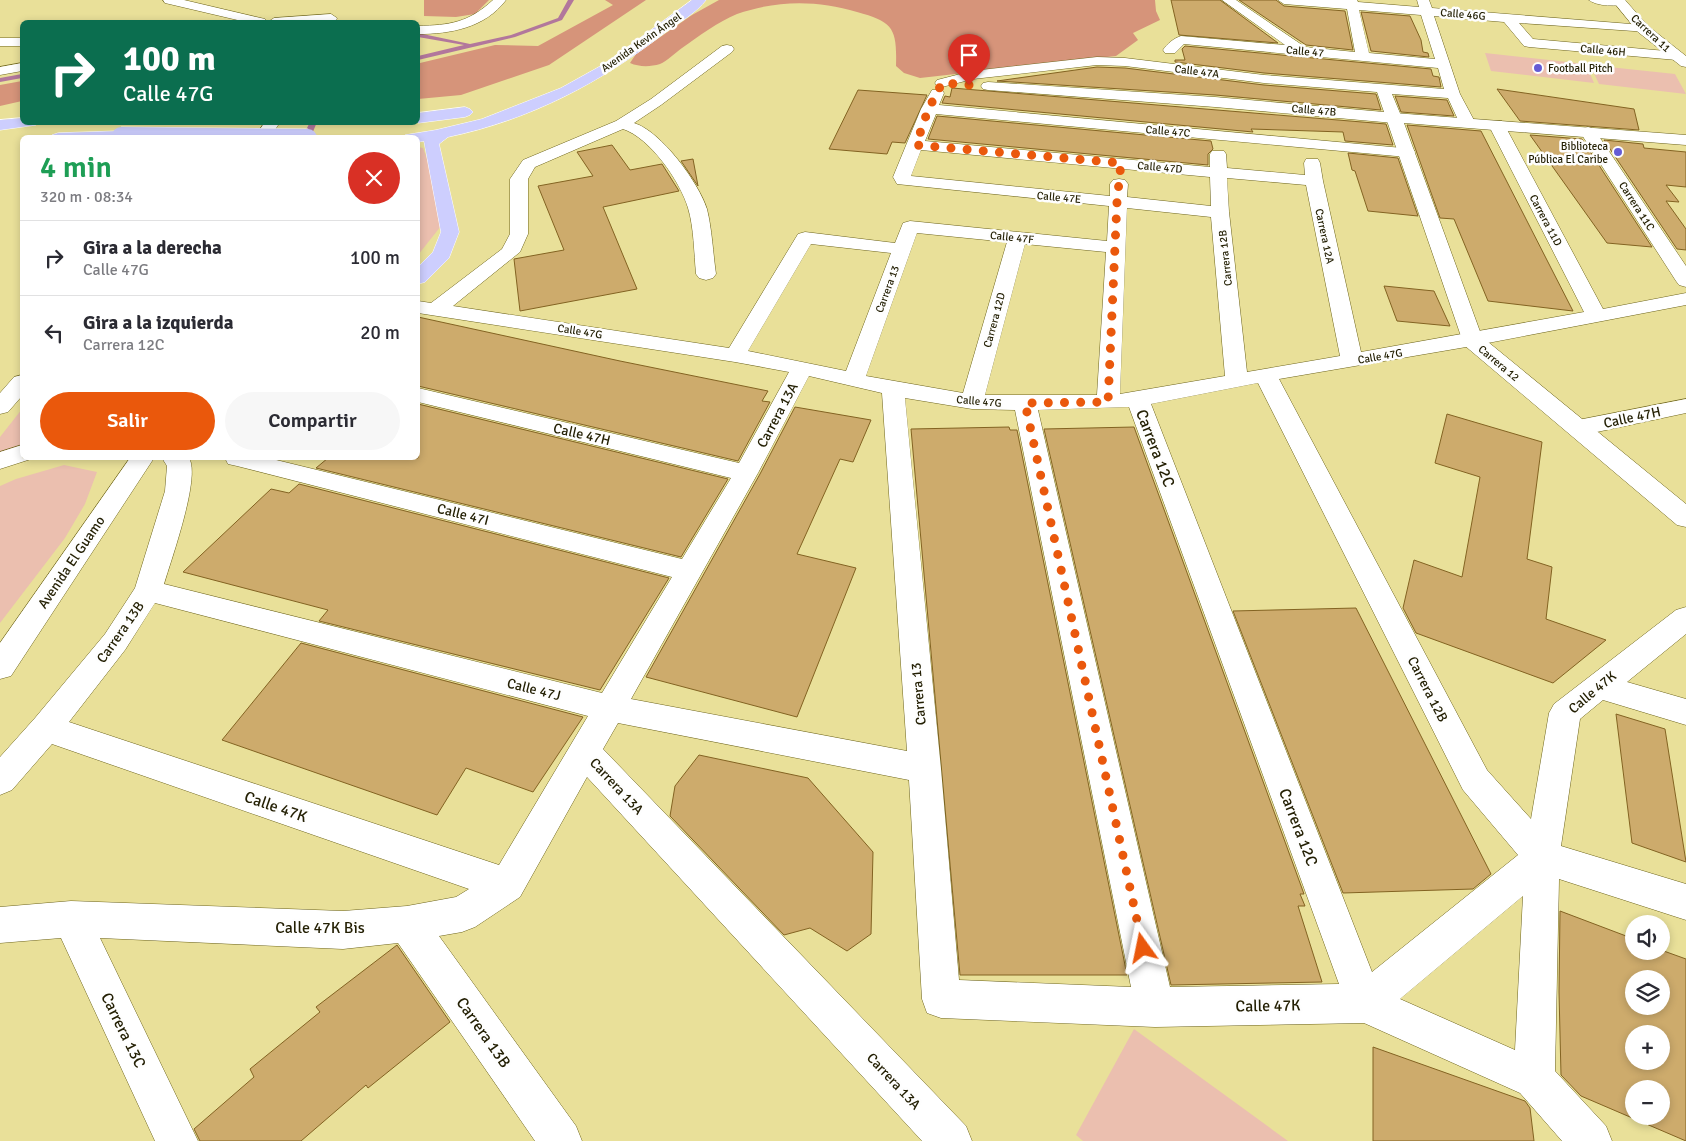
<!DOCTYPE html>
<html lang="es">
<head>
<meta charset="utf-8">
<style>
	body { margin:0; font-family:Signika,sans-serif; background:#f7f7f7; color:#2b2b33; height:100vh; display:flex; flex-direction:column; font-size:19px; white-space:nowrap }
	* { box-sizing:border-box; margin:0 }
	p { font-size:16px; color:#7c7c81 }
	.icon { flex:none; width:28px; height:28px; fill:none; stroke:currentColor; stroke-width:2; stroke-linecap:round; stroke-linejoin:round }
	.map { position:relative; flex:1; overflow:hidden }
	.sheet { position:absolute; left:20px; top:135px; width:400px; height:325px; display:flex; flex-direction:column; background:#fff; border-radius:8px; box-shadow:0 2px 8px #0003 }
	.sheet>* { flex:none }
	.top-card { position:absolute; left:20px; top:20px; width:400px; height:105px; border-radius:8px; box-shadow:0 2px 8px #0003; background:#0b6e4f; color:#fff; overflow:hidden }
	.controls { position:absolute; left:1625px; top:915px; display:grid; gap:10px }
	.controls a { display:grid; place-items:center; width:45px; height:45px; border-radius:50%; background:#fff; box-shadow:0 2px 8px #0003; font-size:25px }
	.pin { position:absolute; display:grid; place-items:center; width:42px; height:42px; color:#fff; margin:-51px -21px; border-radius:50% 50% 50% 0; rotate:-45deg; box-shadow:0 0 5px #0007 }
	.pin .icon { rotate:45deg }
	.me { position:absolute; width:55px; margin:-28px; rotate:348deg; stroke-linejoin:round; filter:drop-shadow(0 0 4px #0008) }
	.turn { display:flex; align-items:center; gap:18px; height:105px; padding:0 20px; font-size:22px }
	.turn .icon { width:65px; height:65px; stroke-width:2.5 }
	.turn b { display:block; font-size:35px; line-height:42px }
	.round { display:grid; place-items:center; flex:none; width:52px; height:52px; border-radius:26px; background:#f7f7f7 }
	.headline { display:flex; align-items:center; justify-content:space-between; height:85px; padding:0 20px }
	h1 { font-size:30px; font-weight:600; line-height:38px; color:#1e9e55 }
	.button { display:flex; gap:10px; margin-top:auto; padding:10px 20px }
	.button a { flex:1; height:58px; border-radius:30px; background:#ea580c; color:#fff; font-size:20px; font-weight:600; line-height:58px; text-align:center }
	.button a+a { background:#f7f7f7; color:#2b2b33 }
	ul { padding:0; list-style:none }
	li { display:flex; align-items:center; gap:15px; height:75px; padding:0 20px; border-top:1px solid #e1e1e2 }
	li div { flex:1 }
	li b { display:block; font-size:19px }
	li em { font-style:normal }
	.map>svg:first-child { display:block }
	.green { fill:#ebbfaf }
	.forest { fill:#d6947a }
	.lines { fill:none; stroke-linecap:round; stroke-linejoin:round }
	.stream { fill:#b2779c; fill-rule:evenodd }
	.building { fill:#cdab6c; stroke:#836322; fill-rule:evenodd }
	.street-casing { stroke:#6e651d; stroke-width:1 }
	.secondary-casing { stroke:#6e651d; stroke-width:1 }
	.primary-casing { stroke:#fff; stroke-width:1 }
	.street { fill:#fff; fill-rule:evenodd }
	.secondary { fill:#fff; fill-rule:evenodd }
	.primary { fill:#cdcefe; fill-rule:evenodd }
	.primary-bridge-casing { stroke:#fff; stroke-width:19; stroke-linecap:butt }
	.primary-bridge { stroke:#cdcefe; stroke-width:18 }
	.route { stroke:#ea580c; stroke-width:9; stroke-dasharray:0 16.2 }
	.poi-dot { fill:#655cd5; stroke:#fefefe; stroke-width:2 }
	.labels { text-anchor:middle; stroke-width:5; stroke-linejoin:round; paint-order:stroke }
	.far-street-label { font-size:11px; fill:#231f03; stroke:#fefefe }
	.far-poi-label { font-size:11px; fill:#231f03; stroke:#fefefe; text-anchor:start }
	.street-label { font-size:14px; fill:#231f03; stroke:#fefefe }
	.near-street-label { font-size:16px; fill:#231f03; stroke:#fefefe }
</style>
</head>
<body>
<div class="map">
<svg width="1686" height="1141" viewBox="0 0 1686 1141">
	<rect width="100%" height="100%" fill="#e9e099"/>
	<g class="green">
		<polygon points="1485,53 1586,64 1594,83 1491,71"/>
		<polygon points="1590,65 1675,74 1686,94 1599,84"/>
		<polygon points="418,147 423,148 443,201 445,221 418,255"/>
		<polygon points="22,409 22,449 0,456 0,437"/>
		<polygon points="64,465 97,472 85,504 65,538 0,623 0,486 16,479"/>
		<polygon points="1134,1029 1288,1141 1083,1141 1076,1135"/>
	</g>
	<g class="forest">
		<polygon points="424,0 489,0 475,14 456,17 424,16"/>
		<polygon points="605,0 646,0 549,65 461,95 418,99 418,64 420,63 495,45 538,46 613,5"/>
		<path d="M719,0H1155L1156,11L1160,20L1133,33L1138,40L1116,56L920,78L904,73L896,66C897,29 894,22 857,12C817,0 777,0 737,14C718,22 699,36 682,48C675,53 667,61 660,64C650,67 639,67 630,63L636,54L692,15Z"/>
		<polygon points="22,81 22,101 0,106 0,85"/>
	</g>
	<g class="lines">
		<g class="stream">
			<polygon points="568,0 574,0 562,20 515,37 418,60 418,56 464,45 418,37 418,33 470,44 511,35 558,18"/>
			<polygon points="22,74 22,78 0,82 0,78"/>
			<polygon points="310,122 317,122 312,134 315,138 307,138 304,134"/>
		</g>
	</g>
	<g class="building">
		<polygon points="1171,0 1220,0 1278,43 1179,35"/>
		<polygon points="1239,0 1276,0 1284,6 1345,11 1353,50 1306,45"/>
		<polygon points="1361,12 1410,16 1421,40 1423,52 1428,53 1429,57 1371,51"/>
		<polygon points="1185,46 1431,69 1433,76 1439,77 1441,87 1264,73 1175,62 1175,60 1185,60 1182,49"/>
		<polygon points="1097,67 1125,68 1264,85 1376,94 1381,110 1215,95 997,81"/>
		<polygon points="952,88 1386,124 1393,145 1345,141 1343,132 1251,129 1253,132 942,103 945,96 950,97"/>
		<polygon points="1497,89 1634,109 1639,130 1520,121"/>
		<polygon points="858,90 927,95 905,143 892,142 887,154 829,149"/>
		<polygon points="1395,96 1447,100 1454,116 1401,112"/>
		<polygon points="937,116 1211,141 1213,149 1208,154 1208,165 928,139"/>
		<polygon points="1407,125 1481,131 1573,311 1488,301 1454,219 1440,218"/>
		<polygon points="1530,135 1582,139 1652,247 1607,243"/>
		<polygon points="1604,140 1643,144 1644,148 1686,152 1686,187 1666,185 1679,202 1666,201 1686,229 1686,250 1677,249"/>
		<polygon points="612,145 630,170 662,164 679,191 603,207 637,289 520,311 514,259 564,250 538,186 593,176 577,152"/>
		<polygon points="1348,153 1398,158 1418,216 1368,211 1355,171 1352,170"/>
		<polygon points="693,159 698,186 681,161"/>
		<polygon points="1384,286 1434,291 1450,326 1397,321"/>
		<polygon points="418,317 620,361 768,391 762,401 770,402 738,461 418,386"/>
		<polygon points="418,404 728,479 681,557 316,468 328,458 418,458"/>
		<polygon points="795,407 871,420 853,462 840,459 797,554 856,568 797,717 646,677 760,474"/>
		<polygon points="1447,414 1542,442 1527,559 1552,567 1546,619 1606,640 1553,683 1416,633 1403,608 1414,560 1462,577 1480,477 1435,463"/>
		<polygon points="1009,427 1010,430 1017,430 1127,975 960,975 911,429"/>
		<polygon points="1134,427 1304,894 1300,894 1305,906 1298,906 1322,982 1171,985 1044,429"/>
		<polygon points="299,484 669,578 600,690 319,621 328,610 183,572 271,489 289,493"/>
		<polygon points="1356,608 1491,874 1473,889 1343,893 1233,611"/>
		<polygon points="301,643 583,717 533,792 466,768 437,815 222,740"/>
		<polygon points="1616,714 1665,729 1686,862 1632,843"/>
		<polygon points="699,755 808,778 873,852 871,934 847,951 810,928 784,935 670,816 675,786"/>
		<path d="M1560,911L1634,939V951H1661V950L1686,959V1141L1581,1096L1561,1075L1559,992ZM1634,979H1661V1006H1634ZM1634,1034H1661V1061H1634ZM1634,1089H1661V1116H1634Z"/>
		<polygon points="397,945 450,1022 368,1088 366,1085 301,1141 200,1141 194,1129 254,1077 250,1069 320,1012 316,1007"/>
		<polygon points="1373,1047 1525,1101 1530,1108 1534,1141 1373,1141"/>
	</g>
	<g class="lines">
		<g class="street-casing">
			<g id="street">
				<polygon points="163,0 184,0 265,19 266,22 246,22 165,3"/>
				<path d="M493,0H506C485,28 450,34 418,34V26C450,25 468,23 493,0Z"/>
				<path d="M1222,0H1236L1305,47L1355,52L1347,9L1284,4L1278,0H1357L1358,2L1419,7L1417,0H1429L1432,8L1643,25L1648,26L1650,29L1648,32L1519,23L1533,39L1677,52L1684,56L1677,60L1529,47L1524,46L1504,22L1434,16L1460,94L1475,122L1473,125H1461L1459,122L1448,98L1392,94L1402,118L1399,121L1394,123L1215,107L988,90L983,89L981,86L983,83L988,82L1215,97L1384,112L1377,92L1264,83L1125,66L1097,65L973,79L942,87L937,86L935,83L937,80L972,71L1097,57L1125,58L1264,75L1444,89L1438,68L1184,44L1175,53H1165L1163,50C1167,44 1174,38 1181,36L1285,45ZM1359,10L1421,15L1435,59L1369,53Z"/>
				<path d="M1589,0H1625L1626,2C1620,8 1595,6 1589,0Z"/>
				<polygon points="331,14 337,18 336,21 322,22 268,22 274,18"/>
				<rect x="0" y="38" width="22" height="8"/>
				<path d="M727,45L732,46L734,49L732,52L661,105L634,123C661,131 699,183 707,209C712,229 713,253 716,274L713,278L706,280L699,278L696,274C694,253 694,228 688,208C680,181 650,138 623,129L535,167L528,179V234L520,252L453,306L729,348L798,234L805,232L895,243L903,223L910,221L1107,241L1109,206L897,184L893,177L921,109L932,90H942L944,93L939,105L1413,149L1415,152L1413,155L1407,157L936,114L925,141L1210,167V154L1212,151H1224L1226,154L1227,168L1305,175L1304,163L1306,159H1318L1320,163L1323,181L1361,352L1584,312L1488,124L1490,121H1502L1504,124L1603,309L1686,293V305L1472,346L1279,379L1487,770L1531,819L1549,713L1554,704L1676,610L1686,607V634L1627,682L1686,699V725L1603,700L1580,719L1561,846L1686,884V920L1559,879L1555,1071L1606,1126L1612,1141H1562L1520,1093L1364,1023L1155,1027L941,1018L927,1013L922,999L909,780L618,723L603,749L966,1126L972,1141H922L587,777L520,897L475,927L462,932L439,936L576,1126L582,1141H535L398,943L343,949L100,938L198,1141H155L61,938L0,943V907L71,901L343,911L407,906L456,897L469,889L52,744L12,790L0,795V757L35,718L105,634L135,588L165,491L167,466L162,458H189C201,477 171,560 164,584L602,693L672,577L237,466L228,464L225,458H268L682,559L731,478L418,402V388L739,463L789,372L735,362L418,313V301L431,303L502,249L510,234V179L523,160L616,121L651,99L722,46ZM921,150L1210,177L1211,206L1127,197L1128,184L1125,180L1119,179L1113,180L1110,184V196L911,176ZM1227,178L1306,185L1340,356L1247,372L1229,212ZM1127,208L1211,217L1225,376L1120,394ZM917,233L1007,242L963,393L866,376ZM811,244L891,253L846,371L748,351ZM1025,244L1106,252L1097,395H985ZM809,376L882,393L907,751L631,699L758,473ZM1258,383L1463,790L1518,855L1372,972L1151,404ZM905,398L972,409L1015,410L1131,987L959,980L941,769ZM1129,407L1339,984L1170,987L1038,410ZM155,603L588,716L499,865L69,722L125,650ZM1523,896L1515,1050L1400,999Z"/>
				<polygon points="1588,127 1594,129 1686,266 1686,287 1679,285 1676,281 1580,132 1582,129"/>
				<polygon points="1686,399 1686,413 1578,436 1570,433 1566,428 1570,423 1578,420"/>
			</g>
		</g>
		<g class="secondary-casing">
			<g id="secondary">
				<polygon points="1612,0 1625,0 1648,26 1686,56 1686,67 1681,66 1638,32"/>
				<polygon points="22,63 22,71 0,75 0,67"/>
				<polygon points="1394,113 1686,135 1686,145 1404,123 1482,337 1686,504 1686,527 1677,525 1464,345 1386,118 1389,115"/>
				<polygon points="265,122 280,122 270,138 254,138"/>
				<polygon points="22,375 22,396 8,412 0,414 0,393 14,377"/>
				<polygon points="22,445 22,458 31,459 0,469 0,452"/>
				<polygon points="130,458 154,458 11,676 0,679 0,643"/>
			</g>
		</g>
		<g class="primary-casing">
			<g id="primary">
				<path d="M692,0H706C697,12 680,22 667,31C602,82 530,120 448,137L439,144L459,232L449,258L425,282L418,284V267L433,252L441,232L424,141L418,142V138H403L405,135L436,130L482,119L561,88L606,63Z"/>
				<polygon points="465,107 470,109 473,112 470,115 465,117 418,123 417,122 418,113"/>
				<polygon points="22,118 22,122 37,122 36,125 0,130 0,120"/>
				<polygon points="121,131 127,133 128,138 50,138 52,135 58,133"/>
			</g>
		</g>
		<use href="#street" class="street"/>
		<use href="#secondary" class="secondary"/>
		<use href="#primary" class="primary"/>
		<g class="primary-bridge-casing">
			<polyline id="primary-bridge" points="121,136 308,138"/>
		</g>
		<use href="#primary-bridge" class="primary-bridge"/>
	</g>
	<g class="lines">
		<polyline class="route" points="969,85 942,83 928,110 916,145 1121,163 1117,202 1108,402 1025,403 1143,948"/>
	</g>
	<g class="poi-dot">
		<circle cx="1538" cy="68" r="5"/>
		<circle cx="1618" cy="152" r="5"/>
	</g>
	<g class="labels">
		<g class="far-street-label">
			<text transform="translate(1463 14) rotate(5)" y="4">Calle 46G</text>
			<text transform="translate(1651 33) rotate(43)" y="4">Carrera 11</text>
			<text transform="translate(641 42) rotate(-35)" y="4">Avenida Kevin Ángel</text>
			<text transform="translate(1603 50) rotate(5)" y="4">Calle 46H</text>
			<text transform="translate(1305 51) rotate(5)" y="4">Calle 47</text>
			<text transform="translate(1197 71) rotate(7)" y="4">Calle 47A</text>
			<text transform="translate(1314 110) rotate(5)" y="4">Calle 47B</text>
			<text transform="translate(1168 131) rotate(5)" y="4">Calle 47C</text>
			<text transform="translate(1160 167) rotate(5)" y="4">Calle 47D</text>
			<text transform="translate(1059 197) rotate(5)" y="4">Calle 47E</text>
			<text transform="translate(1637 206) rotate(57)" y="4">Carrera 11C</text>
			<text transform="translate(1546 220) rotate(62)" y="4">Carrera 11D</text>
			<text transform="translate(1325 236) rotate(78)" y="4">Carrera 12A</text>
			<text transform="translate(1012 237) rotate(6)" y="4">Calle 47F</text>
			<text transform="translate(1225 258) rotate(-96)" y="4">Carrera 12B</text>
			<text transform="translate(887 289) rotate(-70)" y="4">Carrera 13</text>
			<text transform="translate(994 320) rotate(-75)" y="4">Carrera 12D</text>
			<text transform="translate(580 331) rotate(9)" y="4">Calle 47G</text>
			<text transform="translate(1380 356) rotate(-10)" y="4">Calle 47G</text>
			<text transform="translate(1499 363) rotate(40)" y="4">Carrera 12</text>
			<text transform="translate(979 401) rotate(5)" y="4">Calle 47G</text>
		</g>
		<g class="far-poi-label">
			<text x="1548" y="72">Football Pitch</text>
			<text x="1608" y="150" text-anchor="end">Biblioteca<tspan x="1608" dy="13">Pública El Caribe</tspan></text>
		</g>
		<g class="street-label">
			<text transform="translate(777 415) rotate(-62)" y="5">Carrera 13A</text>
			<text transform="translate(1632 417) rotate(-12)" y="5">Calle 47H</text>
			<text transform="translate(582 434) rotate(13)" y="5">Calle 47H</text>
			<text transform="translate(463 514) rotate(14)" y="5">Calle 47I</text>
			<text transform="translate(71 562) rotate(-56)" y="5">Avenida El Guamo</text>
			<text transform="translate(120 632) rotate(-55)" y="5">Carrera 13B</text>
			<text transform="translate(534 689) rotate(14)" y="5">Calle 47J</text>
			<text transform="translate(1428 689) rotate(63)" y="5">Carrera 12B</text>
			<text transform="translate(1592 692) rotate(-40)" y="5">Calle 47K</text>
			<text transform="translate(918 694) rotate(-95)" y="5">Carrera 13</text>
			<text transform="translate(617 786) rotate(47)" y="5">Carrera 13A</text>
			<text transform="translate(894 1081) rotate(47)" y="5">Carrera 13A</text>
		</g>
		<g class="near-street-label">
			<text transform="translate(1156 448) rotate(69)" y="6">Carrera 12C</text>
			<text transform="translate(276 806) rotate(19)" y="6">Calle 47K</text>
			<text transform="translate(1299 827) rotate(69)" y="6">Carrera 12C</text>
			<text x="320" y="933">Calle 47K Bis</text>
			<text transform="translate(1268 1005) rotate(-1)" y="6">Calle 47K</text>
			<text transform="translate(124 1030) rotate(64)" y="6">Carrera 13C</text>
			<text transform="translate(484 1032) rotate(55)" y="6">Carrera 13B</text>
		</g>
	</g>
</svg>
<div class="controls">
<a><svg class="icon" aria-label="sound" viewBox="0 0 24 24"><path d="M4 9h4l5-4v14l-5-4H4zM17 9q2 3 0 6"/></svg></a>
<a><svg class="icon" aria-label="layers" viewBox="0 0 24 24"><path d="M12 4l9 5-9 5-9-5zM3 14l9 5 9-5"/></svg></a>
<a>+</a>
<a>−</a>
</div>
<div class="pin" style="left:969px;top:85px;background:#d93025"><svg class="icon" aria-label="arrive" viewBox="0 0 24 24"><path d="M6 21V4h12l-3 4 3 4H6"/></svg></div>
<svg class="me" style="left:1143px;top:948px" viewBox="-20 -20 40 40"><path d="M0-17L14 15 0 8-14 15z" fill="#ea580c" stroke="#fff" stroke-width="4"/></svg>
<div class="top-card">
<div class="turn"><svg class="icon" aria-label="right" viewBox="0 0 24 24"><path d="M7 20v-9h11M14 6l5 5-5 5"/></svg><div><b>100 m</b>Calle 47G</div></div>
</div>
<section class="sheet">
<div class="headline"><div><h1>4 min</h1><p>320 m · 08:34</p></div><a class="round" style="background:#d93025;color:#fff"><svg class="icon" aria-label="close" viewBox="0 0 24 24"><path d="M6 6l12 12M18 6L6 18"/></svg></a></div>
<ul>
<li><svg class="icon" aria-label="right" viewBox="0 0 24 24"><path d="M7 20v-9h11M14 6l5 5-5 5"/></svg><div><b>Gira a la derecha</b><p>Calle 47G</p></div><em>100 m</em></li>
<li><svg class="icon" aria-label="left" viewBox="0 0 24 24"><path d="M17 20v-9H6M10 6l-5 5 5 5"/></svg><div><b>Gira a la izquierda</b><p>Carrera 12C</p></div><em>20 m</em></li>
</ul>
<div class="button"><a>Salir</a><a>Compartir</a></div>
</section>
</div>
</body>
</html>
